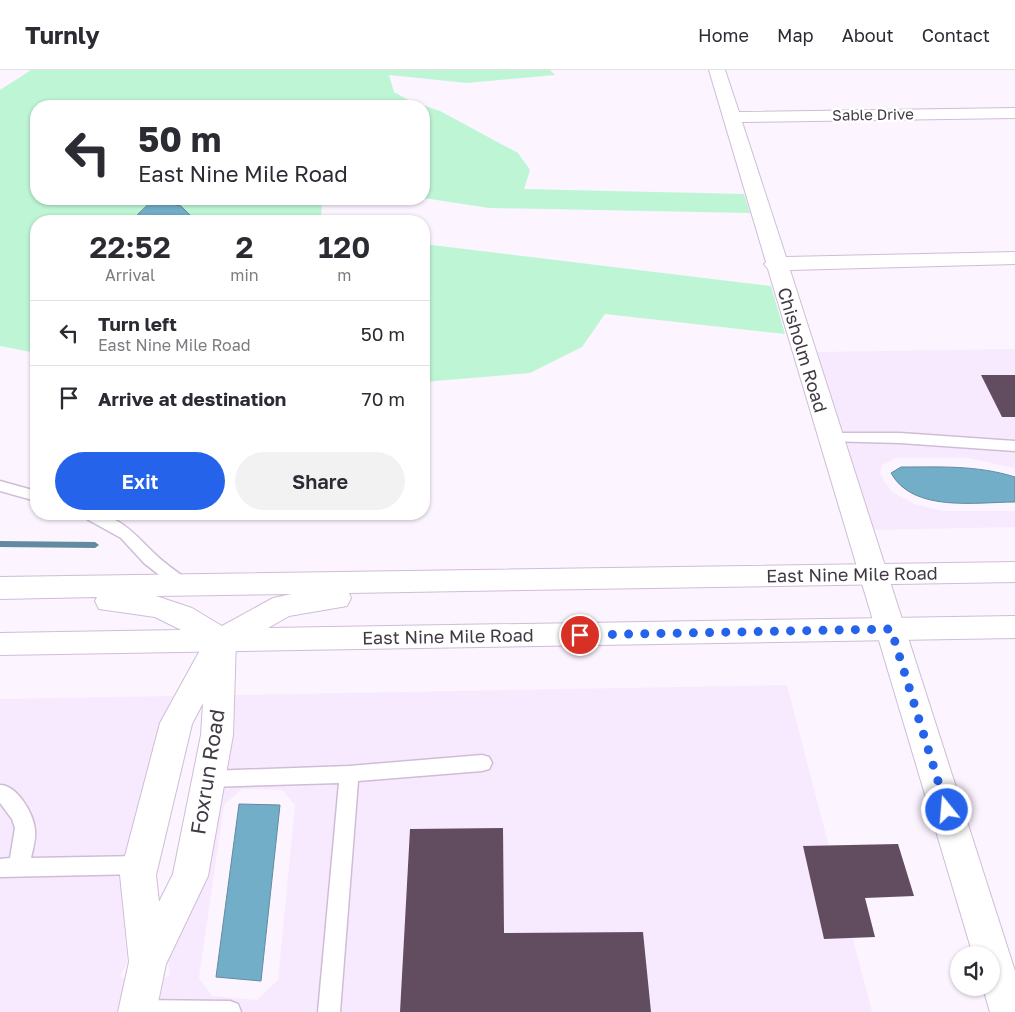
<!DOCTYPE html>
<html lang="en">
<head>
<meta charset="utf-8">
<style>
	body { margin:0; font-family:"Golos Text",sans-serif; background:#f2f2f3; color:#2b2b33; height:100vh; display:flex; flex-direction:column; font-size:19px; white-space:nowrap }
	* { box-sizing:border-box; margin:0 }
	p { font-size:16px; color:#7c7c81 }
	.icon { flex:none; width:28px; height:28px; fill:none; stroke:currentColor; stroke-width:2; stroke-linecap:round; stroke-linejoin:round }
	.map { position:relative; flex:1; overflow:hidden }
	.details { position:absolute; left:30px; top:145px; width:400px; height:305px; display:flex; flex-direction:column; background:#fff; border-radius:20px; box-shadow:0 1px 4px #0004 }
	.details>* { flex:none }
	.guide { position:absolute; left:30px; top:30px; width:400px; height:105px; border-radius:20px; box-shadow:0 1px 4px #0004; background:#fff; color:#2b2b33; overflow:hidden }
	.buttons { position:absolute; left:950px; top:876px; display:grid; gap:10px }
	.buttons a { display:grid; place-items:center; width:50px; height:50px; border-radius:50%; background:#fff; box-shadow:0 1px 4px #0004; font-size:25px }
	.pin { position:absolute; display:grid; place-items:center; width:42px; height:42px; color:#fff; margin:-21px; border:2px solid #fff; border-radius:50%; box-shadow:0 1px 5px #0007 }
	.me { position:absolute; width:55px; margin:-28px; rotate:343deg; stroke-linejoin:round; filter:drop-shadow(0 0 4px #0008) }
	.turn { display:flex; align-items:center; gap:18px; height:105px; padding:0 25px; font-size:22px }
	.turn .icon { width:65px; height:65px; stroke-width:2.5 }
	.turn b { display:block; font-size:35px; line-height:42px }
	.eta { display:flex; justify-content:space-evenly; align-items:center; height:85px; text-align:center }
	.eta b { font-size:30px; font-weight:600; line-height:35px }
	.action { display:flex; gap:10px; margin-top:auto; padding:10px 25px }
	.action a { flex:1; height:58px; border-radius:30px; background:#2563eb; color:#fff; font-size:20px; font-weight:600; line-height:58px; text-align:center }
	.action a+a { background:#f2f2f3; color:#2b2b33 }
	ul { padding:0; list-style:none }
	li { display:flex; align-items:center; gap:15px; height:65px; padding:0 25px; border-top:1px solid #e1e1e2 }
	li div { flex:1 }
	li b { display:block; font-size:19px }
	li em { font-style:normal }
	header { display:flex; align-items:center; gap:30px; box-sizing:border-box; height:70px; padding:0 25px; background:#fff; border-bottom:1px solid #e1e1e2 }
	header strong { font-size:24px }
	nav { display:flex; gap:28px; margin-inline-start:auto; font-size:18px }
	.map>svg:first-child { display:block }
	.built { fill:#f8eafe; fill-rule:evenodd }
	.green { fill:#bef6d5 }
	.water { fill:#72aec7; stroke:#638ba0 }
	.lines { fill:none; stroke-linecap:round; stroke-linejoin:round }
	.stream { fill:#638ba0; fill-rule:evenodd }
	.building { fill:#614c60 }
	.service-casing { stroke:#cfbdd7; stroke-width:3 }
	.minor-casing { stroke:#cfbdd7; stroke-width:2 }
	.primary-casing { stroke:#cfbdd7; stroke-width:2 }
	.service { fill:#fff; fill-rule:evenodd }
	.minor { fill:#fff; fill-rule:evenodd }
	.primary { fill:#fff; fill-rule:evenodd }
	.route { stroke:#2563eb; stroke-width:9; stroke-dasharray:0 16.2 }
	.labels { text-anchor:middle; stroke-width:5; stroke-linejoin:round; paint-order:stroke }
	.far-street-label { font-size:15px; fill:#413a44; stroke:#fff }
	.street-label { font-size:18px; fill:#413a44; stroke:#fff }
	.near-street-label { font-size:21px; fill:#413a44; stroke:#fff }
</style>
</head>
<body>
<header>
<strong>Turnly</strong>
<nav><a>Home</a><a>Map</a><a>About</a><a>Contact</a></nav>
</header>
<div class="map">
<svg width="1015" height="942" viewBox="0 0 1015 942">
	<rect width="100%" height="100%" fill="#fcf4ff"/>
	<g class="built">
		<polygon points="1015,279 1015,398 967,388 897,388 882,395 880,404 891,421 914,434 943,441 1015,441 1015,457 872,460 815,282"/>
		<path d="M787,615L872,942H157L164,908L170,905L168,892L208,806L234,665L235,625ZM242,719L282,720L295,735L278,910L257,930L212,926L199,908L224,735Z"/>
		<polygon points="173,626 160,653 120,804 127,893 120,906 125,908 117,942 0,942 0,629"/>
	</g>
	<g class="green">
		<polygon points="31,0 550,0 555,5 467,13 389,5 394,22 410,31 440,41 518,83 530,100 524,119 744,124 750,143 489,138 424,128 424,36 36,36 36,129 322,129 321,149 331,151 196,151 181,136 138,144 137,151 36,151 36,283 0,276 0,20"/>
		<polygon points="424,174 771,216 785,264 605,244 582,277 530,303 424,312"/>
	</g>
	<g class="water">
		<polygon points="154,129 181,136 196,151 137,151 138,144"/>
		<path d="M901,397C940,397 977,395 1015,407V432C976,432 913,443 891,403Z"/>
		<polygon points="239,734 280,735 261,911 216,907"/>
	</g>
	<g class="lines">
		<polygon class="stream" points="0,471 95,472 99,475 95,478 0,477"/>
	</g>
	<g class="building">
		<polygon points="981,305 1015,305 1015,347 1002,347"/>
		<polygon points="503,758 504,863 643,862 651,942 400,942 410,759"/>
		<polygon points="898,774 914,826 865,828 875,867 824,869 803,776"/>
	</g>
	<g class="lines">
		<g class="service-casing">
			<g id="service">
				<polygon points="830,363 900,363 1015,371 1015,381 900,373 825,371 823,368"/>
				<polygon points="0,411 36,421 36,431 0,421"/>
				<path d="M83,444C118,442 132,462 155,484C165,494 178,502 189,511L191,515L189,519L183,521L177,519L144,493L121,468L85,448Z"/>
				<polygon points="482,685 489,687 492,693 489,699 482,701 358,711 340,942 318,942 339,713 209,717 202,715 199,709 202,703 209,701 349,696"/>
				<path d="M0,715C17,715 34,744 35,760C36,769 33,779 31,788L141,786L148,788L151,795L148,802L141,804L0,807V789L10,788L15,758L12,749L0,733Z"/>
				<polygon points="137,930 230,931 238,934 241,942 126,942 129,933"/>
			</g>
		</g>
		<g class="minor-casing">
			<g id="minor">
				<polygon points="709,0 725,0 739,42 1015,38 1015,48 742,52 786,187 1015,182 1015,194 790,200 1015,901 1015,942 990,942 983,918 991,918 991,885 973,885 768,199 764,194 766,192"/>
				<path d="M221,559L232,562L236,570L233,665L208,806L166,894L156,942H118L129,892L120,805L160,653L210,562ZM203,633L201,665L173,804L159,832L156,805L192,654Z"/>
			</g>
		</g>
		<g class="primary-casing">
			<path id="primary" d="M1015,492V512L349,523L351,528L347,536L289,546L268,558L1015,546V568L0,585V563L181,560L155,547L99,539L95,531L97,527L0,529V507ZM292,524L273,528L222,556L192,538L156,526Z"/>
		</g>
		<use href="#service" class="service"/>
		<use href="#minor" class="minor"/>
		<use href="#primary" class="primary"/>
	</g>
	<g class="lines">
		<polyline class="route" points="580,565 891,559 947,740"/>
	</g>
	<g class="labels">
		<g class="far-street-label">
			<text transform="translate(873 45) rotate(-1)" y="5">Sable Drive</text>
		</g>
		<g class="street-label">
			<text transform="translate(802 280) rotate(73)" y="6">Chisholm Road</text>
			<text transform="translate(852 505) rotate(-1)" y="6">East Nine Mile Road</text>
			<text transform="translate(448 567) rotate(-1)" y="6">East Nine Mile Road</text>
		</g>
		<g class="near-street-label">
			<text transform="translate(208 702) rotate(-81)" y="7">Foxrun Road</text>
		</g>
	</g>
</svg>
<div class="buttons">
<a><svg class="icon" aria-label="sound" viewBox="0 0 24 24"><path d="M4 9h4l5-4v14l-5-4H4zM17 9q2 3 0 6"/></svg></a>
</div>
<div class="pin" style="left:580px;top:565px;background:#d93025"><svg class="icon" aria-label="arrive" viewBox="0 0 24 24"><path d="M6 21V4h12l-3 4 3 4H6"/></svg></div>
<svg class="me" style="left:947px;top:740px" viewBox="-20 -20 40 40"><circle r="17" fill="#2563eb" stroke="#fff" stroke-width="3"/><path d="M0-11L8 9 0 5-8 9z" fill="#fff"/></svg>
<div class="guide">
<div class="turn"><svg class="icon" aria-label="left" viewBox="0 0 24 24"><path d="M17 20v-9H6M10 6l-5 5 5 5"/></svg><div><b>50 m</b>East Nine Mile Road</div></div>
</div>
<section class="details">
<div class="eta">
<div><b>22:52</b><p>Arrival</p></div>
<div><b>2</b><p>min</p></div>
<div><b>120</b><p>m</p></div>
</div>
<ul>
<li><svg class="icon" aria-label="left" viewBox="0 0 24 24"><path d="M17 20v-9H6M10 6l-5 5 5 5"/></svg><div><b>Turn left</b><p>East Nine Mile Road</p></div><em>50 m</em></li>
<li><svg class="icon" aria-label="arrive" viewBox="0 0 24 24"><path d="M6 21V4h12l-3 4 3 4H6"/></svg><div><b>Arrive at destination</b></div><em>70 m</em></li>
</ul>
<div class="action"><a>Exit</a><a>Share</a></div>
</section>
</div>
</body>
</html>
